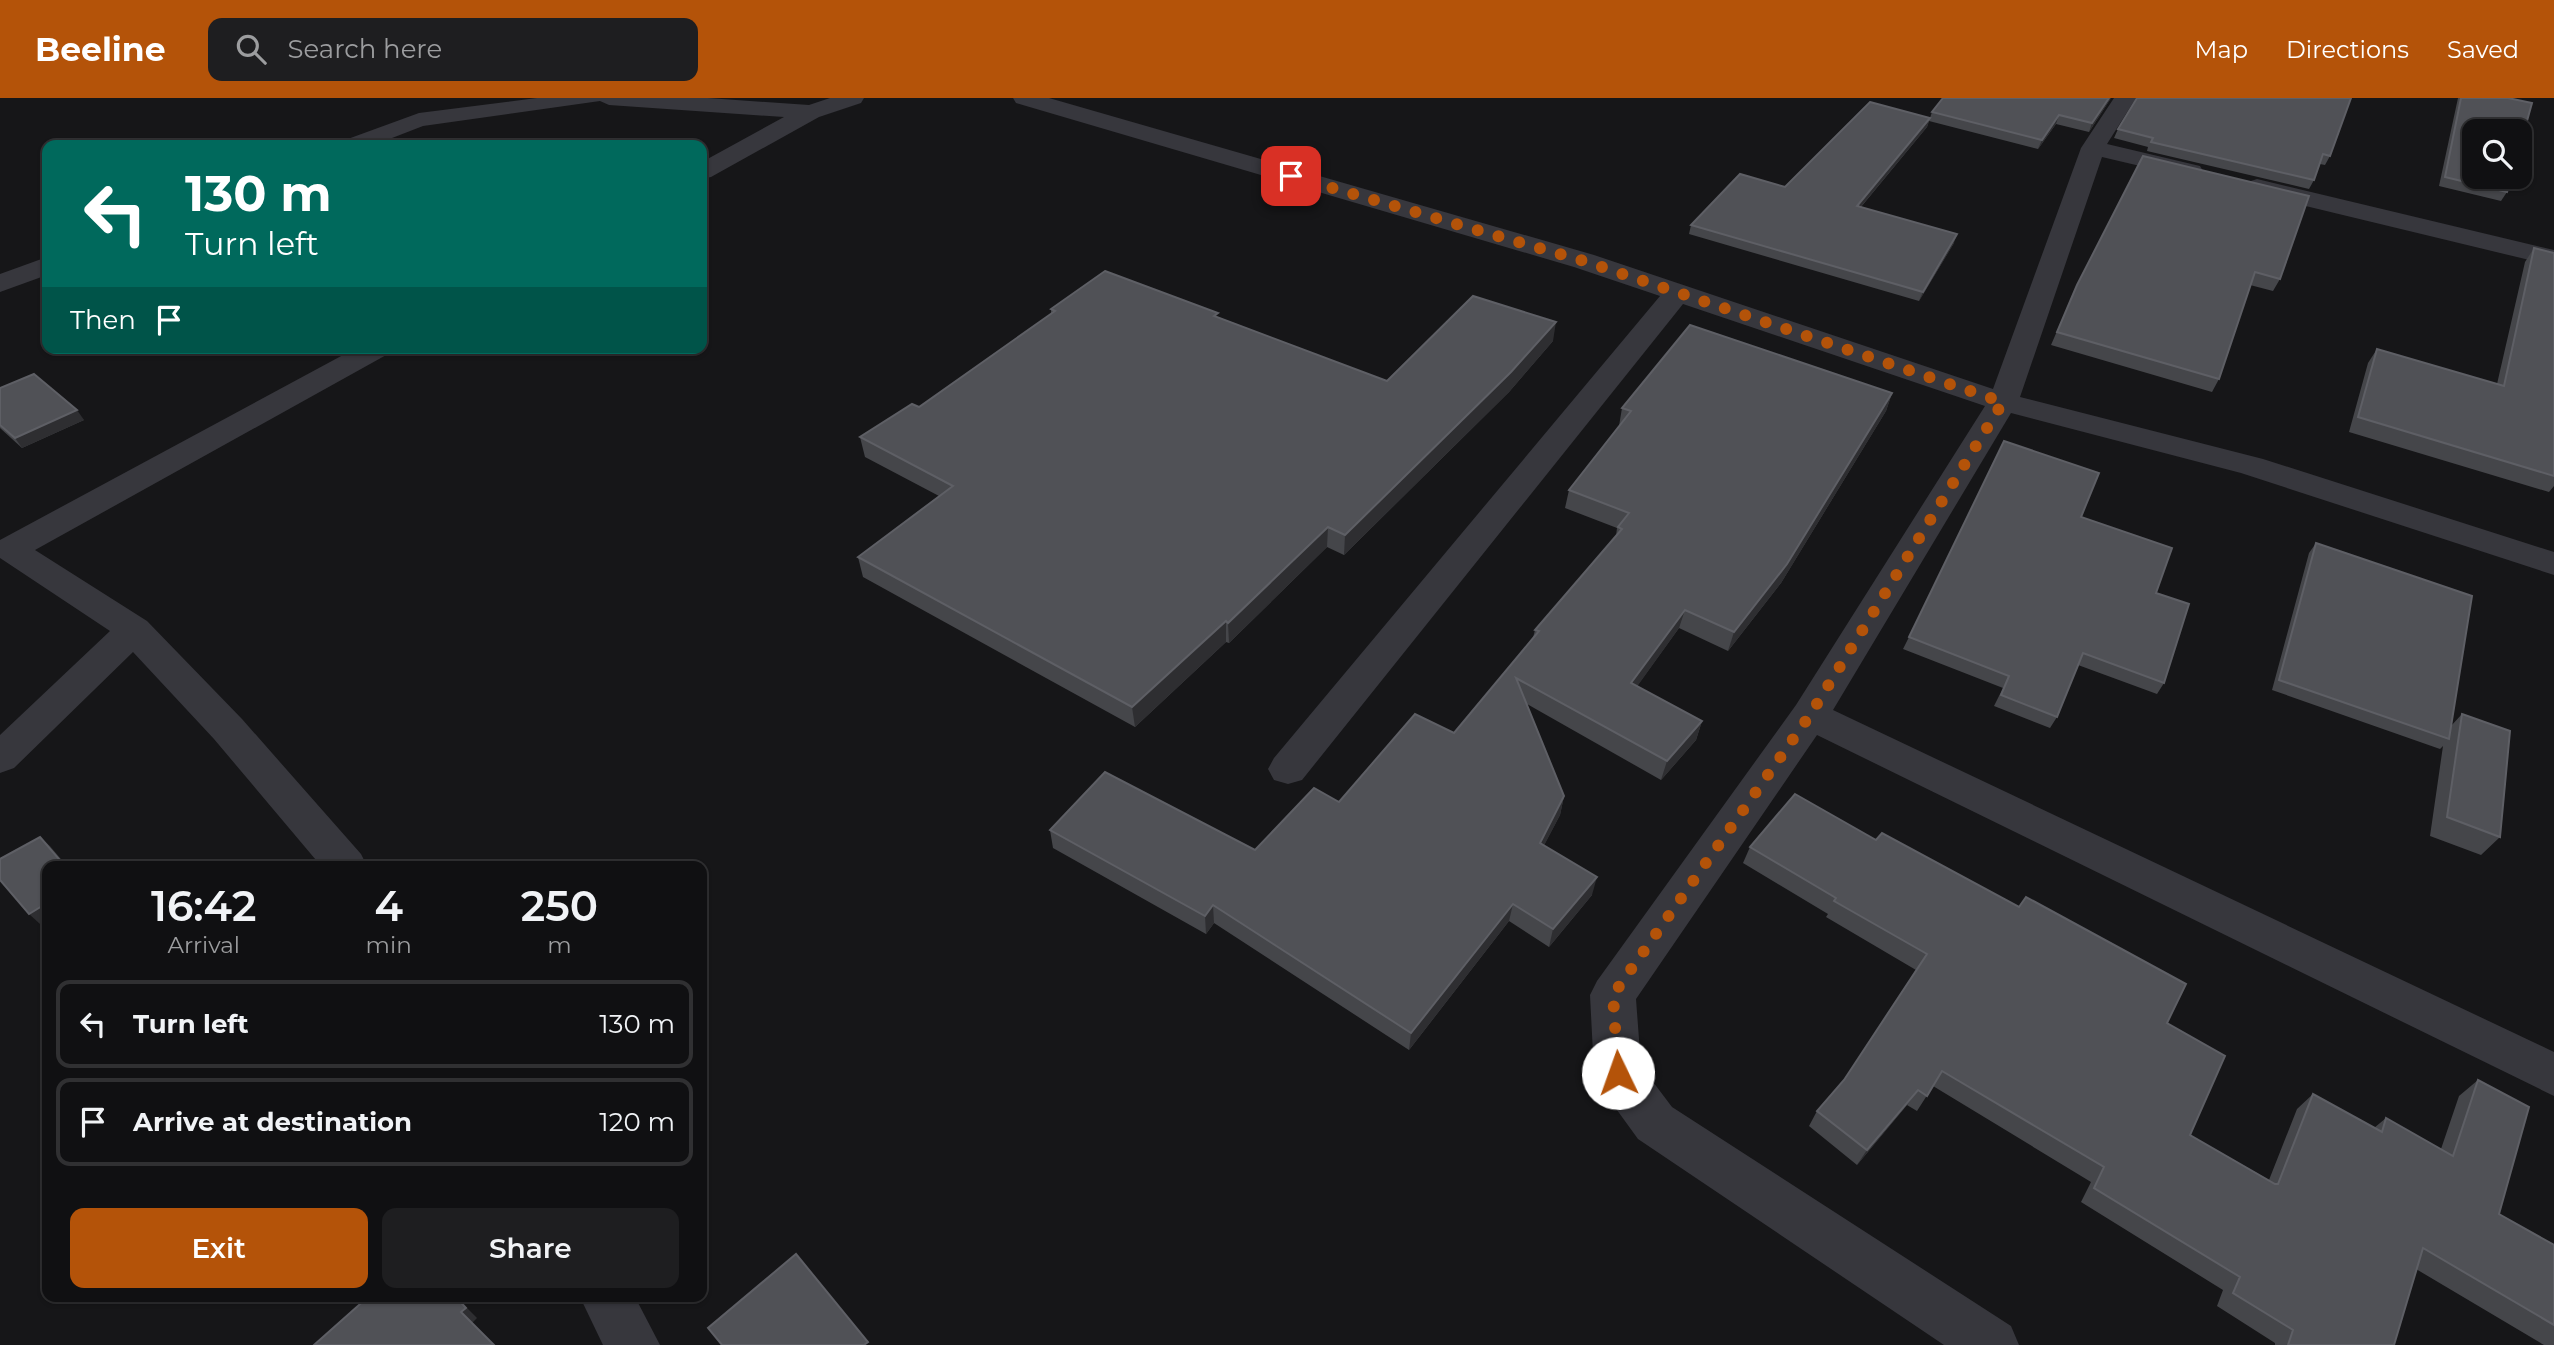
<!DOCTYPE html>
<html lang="en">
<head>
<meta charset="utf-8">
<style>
	body { margin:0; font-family:Montserrat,sans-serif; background:#1e1e20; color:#f1f3f6; height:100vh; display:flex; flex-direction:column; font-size:26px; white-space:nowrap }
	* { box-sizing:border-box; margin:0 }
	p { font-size:23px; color:#9c9d9f }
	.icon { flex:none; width:38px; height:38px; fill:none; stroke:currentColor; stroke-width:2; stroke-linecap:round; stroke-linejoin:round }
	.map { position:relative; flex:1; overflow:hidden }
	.details { position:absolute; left:42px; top:763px; width:665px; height:441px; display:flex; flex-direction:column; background:#101012; border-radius:14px; box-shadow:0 2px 5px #0004,0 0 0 2px #303032 }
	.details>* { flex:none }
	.banner { position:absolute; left:42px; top:42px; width:665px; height:214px; border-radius:14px; box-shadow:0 2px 5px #0004,0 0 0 2px #303032; background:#00695c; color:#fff; overflow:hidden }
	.fabs { position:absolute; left:2462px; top:21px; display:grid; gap:14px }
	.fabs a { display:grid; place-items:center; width:70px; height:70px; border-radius:14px; background:#101012; box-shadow:0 2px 5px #0004,0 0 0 2px #303032; font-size:35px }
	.pin { position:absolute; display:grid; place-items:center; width:60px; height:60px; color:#fff; margin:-30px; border-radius:14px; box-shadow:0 4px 10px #0006 }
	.me { position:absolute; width:77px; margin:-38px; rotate:357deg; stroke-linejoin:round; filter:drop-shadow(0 0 5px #0008) }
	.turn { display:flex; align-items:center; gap:24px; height:147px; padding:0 28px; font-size:32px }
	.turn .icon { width:91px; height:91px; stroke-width:2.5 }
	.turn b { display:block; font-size:49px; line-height:60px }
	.then { display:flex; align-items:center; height:66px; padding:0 28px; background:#0003; gap:14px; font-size:26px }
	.eta { display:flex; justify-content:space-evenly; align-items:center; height:119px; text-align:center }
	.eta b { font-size:42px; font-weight:600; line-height:49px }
	.action { display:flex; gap:14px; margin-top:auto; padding:14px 28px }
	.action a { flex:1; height:80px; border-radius:14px; background:#b45309; color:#fff; font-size:28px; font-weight:600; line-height:80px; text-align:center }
	.action a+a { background:#1e1e20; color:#f1f3f6 }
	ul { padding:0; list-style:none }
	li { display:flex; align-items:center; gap:21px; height:88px; margin:0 14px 10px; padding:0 14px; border:4px solid #303032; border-radius:14px }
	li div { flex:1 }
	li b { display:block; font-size:26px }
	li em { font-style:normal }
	header { display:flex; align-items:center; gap:42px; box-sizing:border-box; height:98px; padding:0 35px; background:#b45309; color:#fff }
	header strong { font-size:33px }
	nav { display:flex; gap:38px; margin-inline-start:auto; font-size:24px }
	.search { width:490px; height:63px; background:#1e1e20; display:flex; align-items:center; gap:18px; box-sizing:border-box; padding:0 24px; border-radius:14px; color:#9c9d9f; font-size:26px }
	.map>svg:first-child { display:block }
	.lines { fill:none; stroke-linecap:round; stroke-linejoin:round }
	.minor { fill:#37373d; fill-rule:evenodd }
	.wall { fill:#45464a }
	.shaded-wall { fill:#2e2e31 }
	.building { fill:#505156; stroke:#5e5f65; stroke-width:2 }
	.route { stroke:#b45309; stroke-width:12; stroke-dasharray:0 21.6 }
</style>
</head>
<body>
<header>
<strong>Beeline</strong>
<div class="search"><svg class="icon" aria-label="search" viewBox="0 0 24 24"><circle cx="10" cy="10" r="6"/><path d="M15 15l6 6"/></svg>Search here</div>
<nav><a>Map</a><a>Directions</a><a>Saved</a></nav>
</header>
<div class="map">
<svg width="2554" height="1247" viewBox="0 0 2554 1247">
	<rect width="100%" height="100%" fill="#161618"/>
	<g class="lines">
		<g class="minor">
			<polygon points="537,0 708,0 809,7 830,0 864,0 861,5 819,19 711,79 702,81 702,64 784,19 609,7 600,3 423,28 374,47 341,47 345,42 419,15"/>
			<polygon points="1013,0 1049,0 1594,157 1993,291 2081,50 2114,0 2136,0 2107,46 2200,68 2203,73 2200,78 2191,80 2102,59 2020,299 2263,361 2554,454 2554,477 2241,375 2011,315 1833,612 2554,954 2554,998 1817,637 1636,901 1641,968 1672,1009 2011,1228 2019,1247 1944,1247 1638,1041 1601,990 1594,975 1590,897 1597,883 1796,607 1985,308 1683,206 1302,682 1288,686 1274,682 1268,671 1274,660 1660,198 1574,169 1016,5"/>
			<polygon points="2257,81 2554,152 2554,168 2248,94 2244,89 2248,84"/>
			<polygon points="47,159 47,177 0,194 0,176"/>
			<polygon points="356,250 392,250 388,256 35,452 147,523 242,621 361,756 367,768 321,768 214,641 133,554 14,670 0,675 0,637 110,533 0,460 0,442"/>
			<polygon points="580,1199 635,1199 660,1247 603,1247"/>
		</g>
	</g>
	<g class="wall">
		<polygon points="2111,0 2089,34 2056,26 2038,51 1929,23 1927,29 1861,109 1954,145 1919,203 1689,136 1691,127 1785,89 1930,20 1932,14"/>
		<polygon points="2137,0 2330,58 2325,67 2320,66 2314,82 2309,91 2147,53 2148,49 2114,40 2118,31"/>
		<polygon points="2458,0 2508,0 2507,94 2501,103 2439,88"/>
		<polygon points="2143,58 2280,181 2273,193 2250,187 2219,281 2212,294 2051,247 2077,187"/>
		<polygon points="2534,150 2554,155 2554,388 2549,394 2349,334 2368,265 2377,251 2497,286 2525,164"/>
		<polygon points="1051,211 1218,219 1387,283 1553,243 1509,294 1344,457 1327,449 1229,545 1226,544 1135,629 863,479 858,459 939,398 865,359 860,339 919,309 1051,216"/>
		<polygon points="0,290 84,322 22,350 0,330"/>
		<polygon points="1892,295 1886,313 1781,485 1728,553 1679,530 1637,588 1702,623 1696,642 1661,682 1527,606 1564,698 1560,717 1544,747 1592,797 1549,849 1509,823 1409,952 1214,825 1206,836 1053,750 1050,732 1255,752 1339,704 1454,635 1533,540 1535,532 1616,438 1617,430 1565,410 1569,392 1619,328 1622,310"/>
		<polygon points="2081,419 2156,495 2164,585 2157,596 2078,567 2057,619 2050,630 1994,608 2003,590 1903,551 1909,539"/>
		<polygon points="2316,445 2451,628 2462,616 2500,739 2481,757 2430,738 2443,648 2440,651 2272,592 2309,455"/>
		<polygon points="1750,749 2167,925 2190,1037 2269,1082 2297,1011 2313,996 2374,1030 2386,1020 2441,1051 2459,998 2478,982 2499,1116 2554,1147 2554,1247 2544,1247 2416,1171 2394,1247 2275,1247 2275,1245 2217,1208 2223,1192 2081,1104 2091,1084 1933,988 1917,1013 1907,1007 1857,1067 1809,1028 1817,1013 1844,982 1916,872 1826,819 1828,816 1743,765"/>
	</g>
	<g class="shaded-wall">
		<polygon points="2109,0 2111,0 2089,34 2092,25"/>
		<polygon points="2059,17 2056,26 2038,51 2042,42"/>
		<polygon points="1930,20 1927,29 1854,117 1857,108"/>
		<polygon points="1957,136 1954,145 1919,203 1923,194"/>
		<polygon points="1556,224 1553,243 1509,294 1344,457 1345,437"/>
		<polygon points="1892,295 1886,313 1781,485 1728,553 1734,534"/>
		<polygon points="77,312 84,322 22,350 15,340"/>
		<polygon points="1328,429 1327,449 1229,545 1228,525"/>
		<polygon points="1685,512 1679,530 1626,604 1631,585"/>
		<polygon points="1226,523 1226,544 1135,629 1132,609"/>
		<polygon points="1702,623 1696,642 1661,682 1667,663"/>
		<polygon points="1564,698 1560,717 1536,763 1540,745"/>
		<polygon points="40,739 50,748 67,768 65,768"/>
		<polygon points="1597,779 1592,797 1549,849 1553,831"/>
		<polygon points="47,805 47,821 40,826 29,816"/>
		<polygon points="1513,806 1509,823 1409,952 1411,935"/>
		<polygon points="1213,807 1214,825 1206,836 1205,818"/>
		<polygon points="1918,992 1907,1007 1857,1067 1867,1052"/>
		<polygon points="456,1199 477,1220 472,1225 495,1247 461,1214"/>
	</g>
	<g class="building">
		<polygon points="1943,0 2109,0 2092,25 2059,17 2042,42 1932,14"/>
		<polygon points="2137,0 2351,0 2330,58 2323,56 2314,82 2151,44 2153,40 2118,31"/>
		<polygon points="2461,0 2508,0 2532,5 2520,48 2520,33 2474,33 2474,79 2512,79 2507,94 2445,79"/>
		<polygon points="1870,4 1930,20 1857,108 1957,136 1923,194 1691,127 1740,76 1785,89"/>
		<polygon points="2143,58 2309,98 2280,181 2255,174 2219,281 2057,234 2077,187"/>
		<polygon points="2534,150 2554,155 2554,378 2358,319 2377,251 2504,288"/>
		<polygon points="1105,173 1218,215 1214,218 1387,283 1473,198 1556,224 1511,274 1345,437 1328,429 1228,525 1226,523 1132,609 858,459 953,388 860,339 912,306 919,309 1055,213 1051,211"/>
		<polygon points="1690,227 1892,295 1787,466 1734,534 1685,512 1631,585 1702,623 1667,663 1516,580 1564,698 1540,745 1597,779 1553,831 1513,806 1411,935 1213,807 1205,818 1050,732 1105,674 1255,752 1314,690 1339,704 1415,616 1454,635 1539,533 1535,532 1622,431 1618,429 1629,415 1569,392 1631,313 1622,310"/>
		<polygon points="34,276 77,312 15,340 0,327 0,290"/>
		<polygon points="2004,343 2099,375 2081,419 2172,450 2156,495 2189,506 2164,585 2083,555 2057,619 2001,597 2009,578 1909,539"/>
		<polygon points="2316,445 2472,498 2449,641 2279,582"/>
		<polygon points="2462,616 2510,633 2500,739 2447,719"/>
		<polygon points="1795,696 1876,742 1882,735 2019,809 2026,799 2186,886 2167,925 2225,958 2190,1037 2275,1086 2278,1086 2313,996 2382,1034 2386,1020 2453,1058 2478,982 2529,1009 2499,1116 2554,1147 2554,1227 2423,1150 2394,1247 2288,1247 2293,1232 2233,1195 2240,1179 2094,1090 2104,1069 1942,973 1927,998 1918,992 1867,1052 1817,1013 1844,982 1927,856 1834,803 1836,800 1750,749"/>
		<polygon points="40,739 65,768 47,768 47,805 29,816 0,782 0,761"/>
		<polygon points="796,1156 868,1244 864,1247 722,1247 708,1230"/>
		<polygon points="368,1199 456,1199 466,1210 461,1214 494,1247 314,1247"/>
	</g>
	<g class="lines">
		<polyline class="route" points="1291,78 1584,163 2003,304 1810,617 1613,897 1618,975"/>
	</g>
</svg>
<div class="fabs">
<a><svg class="icon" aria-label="search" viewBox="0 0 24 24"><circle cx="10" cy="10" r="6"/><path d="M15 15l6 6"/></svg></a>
</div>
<div class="pin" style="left:1291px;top:78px;background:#d93025"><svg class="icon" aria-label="arrive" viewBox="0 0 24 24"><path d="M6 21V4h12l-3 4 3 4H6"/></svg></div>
<svg class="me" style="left:1618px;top:975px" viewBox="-20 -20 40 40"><circle r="19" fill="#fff"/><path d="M0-13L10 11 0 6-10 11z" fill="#b45309"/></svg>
<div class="banner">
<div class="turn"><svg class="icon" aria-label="left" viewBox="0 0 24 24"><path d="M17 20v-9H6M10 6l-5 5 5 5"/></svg><div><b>130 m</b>Turn left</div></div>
<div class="then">Then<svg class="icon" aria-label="arrive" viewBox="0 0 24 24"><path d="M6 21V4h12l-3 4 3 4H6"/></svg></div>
</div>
<section class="details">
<div class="eta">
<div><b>16:42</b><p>Arrival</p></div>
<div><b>4</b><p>min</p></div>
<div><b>250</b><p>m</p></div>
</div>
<ul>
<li><svg class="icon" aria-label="left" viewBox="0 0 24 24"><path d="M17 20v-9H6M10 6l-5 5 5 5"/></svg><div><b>Turn left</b></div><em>130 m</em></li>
<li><svg class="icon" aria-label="arrive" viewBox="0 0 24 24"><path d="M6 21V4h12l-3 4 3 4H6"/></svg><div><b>Arrive at destination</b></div><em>120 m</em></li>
</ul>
<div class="action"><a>Exit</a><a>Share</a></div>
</section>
</div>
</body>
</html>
